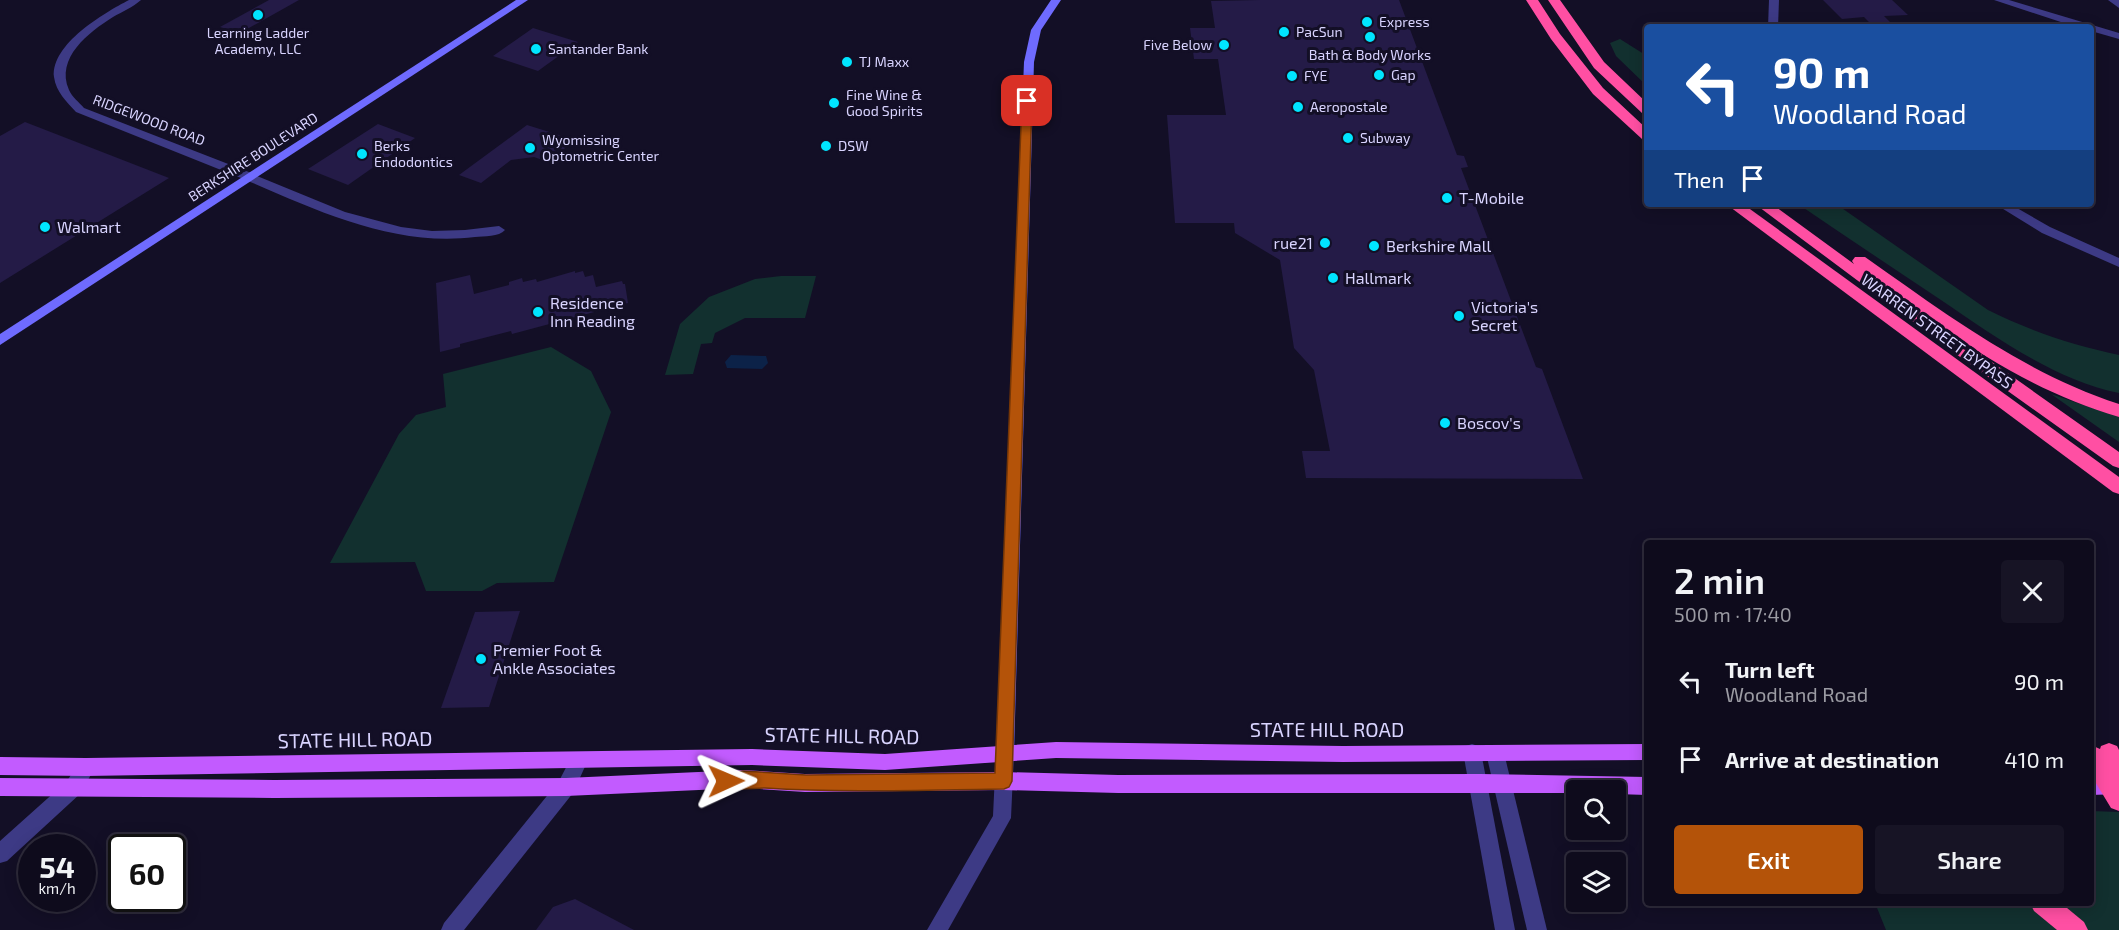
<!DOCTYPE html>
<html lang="en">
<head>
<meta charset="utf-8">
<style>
	body { margin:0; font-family:"Exo 2",sans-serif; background:#171425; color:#f1f3f6; height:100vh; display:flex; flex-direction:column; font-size:22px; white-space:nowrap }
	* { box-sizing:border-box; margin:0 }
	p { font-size:20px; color:#9b9ba3 }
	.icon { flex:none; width:33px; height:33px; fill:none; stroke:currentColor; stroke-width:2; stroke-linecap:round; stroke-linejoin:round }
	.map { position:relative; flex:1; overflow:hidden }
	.panel { position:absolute; left:1644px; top:540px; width:450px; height:366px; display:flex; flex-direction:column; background:#0e0b1c; border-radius:6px; box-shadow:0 3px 15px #0003,0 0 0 2px #2e2b3b }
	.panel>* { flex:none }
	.top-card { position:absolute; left:1644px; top:24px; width:450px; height:183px; border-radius:6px; box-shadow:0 3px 15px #0003,0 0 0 2px #2e2b3b; background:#1a4fa0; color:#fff; overflow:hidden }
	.buttons { position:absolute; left:1566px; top:780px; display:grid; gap:12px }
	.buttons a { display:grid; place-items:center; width:60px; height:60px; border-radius:6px; background:#0e0b1c; box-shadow:0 3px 15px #0003,0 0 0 2px #2e2b3b; font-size:30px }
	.speed { position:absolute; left:18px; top:834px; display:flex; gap:12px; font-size:30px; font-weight:700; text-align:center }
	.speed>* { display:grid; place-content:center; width:78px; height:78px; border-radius:50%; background:#0e0b1c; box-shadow:0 3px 15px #0003,0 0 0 2px #2e2b3b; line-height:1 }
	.speed small { font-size:15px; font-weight:400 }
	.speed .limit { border:3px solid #111; border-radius:9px; background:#fff; color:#111 }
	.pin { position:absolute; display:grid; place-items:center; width:51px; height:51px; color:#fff; margin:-26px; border-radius:12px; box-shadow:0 3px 9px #0006 }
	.me { position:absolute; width:66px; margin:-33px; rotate:89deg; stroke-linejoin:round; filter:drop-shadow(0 0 4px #0008) }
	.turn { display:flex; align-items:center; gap:21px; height:126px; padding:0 30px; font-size:27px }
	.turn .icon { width:78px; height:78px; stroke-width:2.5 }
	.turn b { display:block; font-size:42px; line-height:51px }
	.then { display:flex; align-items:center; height:57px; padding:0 30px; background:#0003; gap:12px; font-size:22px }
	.round { display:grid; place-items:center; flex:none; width:63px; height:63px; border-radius:6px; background:#171425 }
	.headline { display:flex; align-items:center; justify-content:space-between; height:102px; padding:0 30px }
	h1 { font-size:36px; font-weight:600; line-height:45px }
	.primary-button { display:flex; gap:12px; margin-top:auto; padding:12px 30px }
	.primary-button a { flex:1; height:69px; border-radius:6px; background:#b45309; color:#fff; font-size:24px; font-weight:600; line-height:69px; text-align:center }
	.primary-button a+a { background:#171425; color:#f1f3f6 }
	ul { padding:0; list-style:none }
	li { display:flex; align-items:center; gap:18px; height:78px; padding:0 30px }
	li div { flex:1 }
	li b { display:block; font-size:22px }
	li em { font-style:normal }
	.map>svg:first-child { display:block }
	.green { fill:#12302f }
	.water { fill:#0c2248 }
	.building { fill:#241b47 }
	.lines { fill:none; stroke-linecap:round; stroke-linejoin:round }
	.minor { fill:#3d3a85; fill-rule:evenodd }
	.tertiary { fill:#3d3a85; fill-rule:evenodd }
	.secondary { fill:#6f6bff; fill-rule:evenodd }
	.primary { fill:#c25bff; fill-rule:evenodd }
	.motorway { fill:#ff4fa3; fill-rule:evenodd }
	.route { fill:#b45309; stroke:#753606; stroke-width:1.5 }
	.poi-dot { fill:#00e5ff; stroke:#130f26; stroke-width:2 }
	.labels { text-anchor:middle; stroke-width:6; stroke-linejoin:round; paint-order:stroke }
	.far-poi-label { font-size:14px; fill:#d9d4ff; stroke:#130f26; text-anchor:start }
	.far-street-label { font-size:14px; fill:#d9d4ff; stroke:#130f26 }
	.poi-label { font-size:16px; fill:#d9d4ff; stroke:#130f26; text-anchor:start }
	.street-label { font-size:16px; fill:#d9d4ff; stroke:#130f26 }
	.near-street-label { font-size:20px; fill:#d9d4ff; stroke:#130f26 }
</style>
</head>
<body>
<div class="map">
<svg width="2119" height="930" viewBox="0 0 2119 930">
	<rect width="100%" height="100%" fill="#130f26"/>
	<g class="green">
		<polygon points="1620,39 1647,56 1647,86 1616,56 1610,43"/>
		<path d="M1798,204H1836L1988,310C2030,331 2073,345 2119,355V393C2052,379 1993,335 1938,298C1891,267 1844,235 1798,204Z"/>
		<polygon points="781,276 816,276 805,318 745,318 715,333 712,343 701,344 693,374 665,375 680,324 709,297 755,279"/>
		<polygon points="551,347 591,371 611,412 554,582 497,583 482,591 426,591 415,562 330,563 399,434 416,415 446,407 443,374"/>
		<polygon points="2051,394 2119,417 2119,442"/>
		<polygon points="2091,811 2119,812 2119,930 1886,930 1875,903 2091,903"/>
	</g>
	<polygon class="water" points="731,355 766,356 768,363 762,369 727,368 725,362"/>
	<g class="building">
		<polygon points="269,0 299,0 240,33 220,27"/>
		<polygon points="1260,0 1399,0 1457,155 1464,156 1468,167 1461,168 1536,367 1542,369 1583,479 1306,478 1302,451 1330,451 1314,370 1294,348 1280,260 1235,233 1234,223 1175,223 1167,115 1226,115 1218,59 1194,59 1190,28 1215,28 1211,1"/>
		<polygon points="1823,0 1892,0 1908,15 1884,16 1895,27 1874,27 1864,17 1842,19"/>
		<polygon points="533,28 578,42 538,71 493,56"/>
		<polygon points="25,122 169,178 0,283 0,136"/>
		<polygon points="378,124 415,138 348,185 308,169"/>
		<polygon points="527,125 575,140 548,162 534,157 511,160 481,183 459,175"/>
		<polygon points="575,271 575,273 583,271 585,277 593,275 596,287 622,281 623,284 625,284 628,303 512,334 511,331 460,344 460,347 440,352 436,283 470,275 474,294 509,285 509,282 522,278 523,282 536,279 537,282"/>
		<polygon points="520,611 489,707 441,708 475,612"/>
		<polygon points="575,899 634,930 536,930 553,907"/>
	</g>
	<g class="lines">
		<g class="minor">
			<polygon points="2108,0 2119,0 2119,8"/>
			<path d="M250,173L345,212L401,227L432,231L465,230L499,226L505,230C499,237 484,236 475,237C394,247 318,211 246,180L244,177Z"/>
			<polygon points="1472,744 1478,746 1481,752 1515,930 1495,930 1463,752 1466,746"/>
			<polygon points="1495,745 1501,747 1504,753 1547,930 1527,930 1486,753 1489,747"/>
			<polygon points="579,752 585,754 588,760 573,793 464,930 441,930 444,923 559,781 573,754"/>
			<polygon points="86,758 92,761 95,767 81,793 7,861 0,863 0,841 67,781 80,761"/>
		</g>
		<g class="tertiary">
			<path d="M129,0H141C133,7 122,12 113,17C89,32 55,58 69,90C72,97 79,102 84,108L254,174V180H246L76,112C67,102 56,92 54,77C51,44 104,13 129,0Z"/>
			<polygon points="1769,0 1779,0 1778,27 1768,27"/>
			<polygon points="1994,0 2009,0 2119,33 2119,39 2091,31 2091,27 2076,27"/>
			<polygon points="1995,204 2010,204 2050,227 2119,258 2119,267 2042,233"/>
			<polygon points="1005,745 1011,747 1014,753 1011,818 948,930 927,930 993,816 996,753 999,747"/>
		</g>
		<g class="secondary">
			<polygon points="516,0 528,0 0,345 0,334"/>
			<polygon points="1051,0 1061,0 1041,30 1034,62 1014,753 1011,759 1005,761 999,759 996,753 1024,62 1031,30"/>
		</g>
		<g class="primary">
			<polygon points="1056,742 1343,746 1647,744 1647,760 1343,762 1056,758 885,770 752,765 86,776 0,775 0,757 86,758 752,749 885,754"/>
			<polygon points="743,770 805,774 1003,772 1118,775 1480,774 1647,777 1647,795 1616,794 1616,790 1576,790 1576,793 1118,793 1003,790 805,792 743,788 566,796 274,798 0,796 0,778 274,780 566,778"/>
			<polygon points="2119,776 2119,794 2091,795 2091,777"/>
		</g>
		<g class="motorway">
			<polygon points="1526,0 1538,0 1560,34 1603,88 1647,129 1647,140 1642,139 1593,94 1551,39"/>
			<polygon points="1548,0 1560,0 1604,62 1647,103 1647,114 1642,113 1594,68"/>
			<polygon points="1726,204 1743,204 2119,477 2119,494 2113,492"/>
			<path d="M1755,204H1772L1854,264L1852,261L1855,257H1865C1946,314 2024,373 2119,404V417C2054,398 1996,366 1941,326L2119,452V468L2113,466L1956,354Z"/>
			<polygon points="2109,743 2117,746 2119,750 2119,811 2111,808 2091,775 2091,745 2100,749 2101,746"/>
			<polygon points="2030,903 2061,903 2084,922 2088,930 2057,930 2034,911"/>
		</g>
	</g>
	<path class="route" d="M1027,98L1032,101L1012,781L1009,787L1004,789C924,790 844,793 765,788C751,788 733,791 720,786L717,781L720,775L743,771L806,775L995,773L1022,101Z"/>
	<g class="poi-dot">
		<circle cx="258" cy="15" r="6"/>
		<circle cx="1367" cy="22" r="6"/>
		<circle cx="1284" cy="32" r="6"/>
		<circle cx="1370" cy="37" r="6"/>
		<circle cx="1224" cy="45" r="6"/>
		<circle cx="536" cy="49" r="6"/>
		<circle cx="847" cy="62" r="6"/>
		<circle cx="1379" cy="75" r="6"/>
		<circle cx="1292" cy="76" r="6"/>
		<circle cx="834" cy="103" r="6"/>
		<circle cx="1298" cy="107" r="6"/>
		<circle cx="1348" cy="138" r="6"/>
		<circle cx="826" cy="146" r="6"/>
		<circle cx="530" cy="148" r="6"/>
		<circle cx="362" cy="154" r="6"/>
		<circle cx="1447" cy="198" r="6"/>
		<circle cx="45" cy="227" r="6"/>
		<circle cx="1325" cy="243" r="6"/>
		<circle cx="1374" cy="246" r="6"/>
		<circle cx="1333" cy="278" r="6"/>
		<circle cx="538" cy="312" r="6"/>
		<circle cx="1459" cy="316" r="6"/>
		<circle cx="1445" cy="423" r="6"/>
		<circle cx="481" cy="659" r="6"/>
	</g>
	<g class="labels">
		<g class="far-poi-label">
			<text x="1379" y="27">Express</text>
			<text x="1296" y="37">PacSun</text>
			<text x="258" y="38" text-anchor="middle">Learning Ladder<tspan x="258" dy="16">Academy, LLC</tspan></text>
			<text x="1212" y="50" text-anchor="end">Five Below</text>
			<text x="548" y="54">Santander Bank</text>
			<text x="1370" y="60" text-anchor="middle">Bath &amp; Body Works</text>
			<text x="859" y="67">TJ Maxx</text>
			<text x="1391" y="80">Gap</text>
			<text x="1304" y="81">FYE</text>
			<text x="846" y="100">Fine Wine &amp;<tspan x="846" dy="16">Good Spirits</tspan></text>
			<text x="1310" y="112">Aeropostale</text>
			<text x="1360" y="143">Subway</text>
			<text x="542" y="145">Wyomissing<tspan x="542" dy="16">Optometric Center</tspan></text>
			<text x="374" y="151">Berks<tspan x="374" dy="16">Endodontics</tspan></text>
			<text x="838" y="151">DSW</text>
		</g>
		<g class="far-street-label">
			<text transform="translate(149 120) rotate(21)" y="5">RIDGEWOOD ROAD</text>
			<text transform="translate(253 157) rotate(-33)" y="5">BERKSHIRE BOULEVARD</text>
		</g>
		<g class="poi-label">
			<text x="1459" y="204">T-Mobile</text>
			<text x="57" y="233">Walmart</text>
			<text x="1313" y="249" text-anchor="end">rue21</text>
			<text x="1386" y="252">Berkshire Mall</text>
			<text x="1345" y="284">Hallmark</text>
			<text x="550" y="309">Residence<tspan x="550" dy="18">Inn Reading</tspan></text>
			<text x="1471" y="313">Victoria's<tspan x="1471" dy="18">Secret</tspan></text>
			<text x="1457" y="429">Boscov's</text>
			<text x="493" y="656">Premier Foot &amp;<tspan x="493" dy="18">Ankle Associates</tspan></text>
		</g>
		<g class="street-label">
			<text transform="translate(1937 331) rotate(36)" y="6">WARREN STREET BYPASS</text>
		</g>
		<g class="near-street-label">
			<text x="1327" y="737">STATE HILL ROAD</text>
			<text transform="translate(842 736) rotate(1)" y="7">STATE HILL ROAD</text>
			<text transform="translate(355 740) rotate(-1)" y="7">STATE HILL ROAD</text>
		</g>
	</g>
</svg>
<div class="buttons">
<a><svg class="icon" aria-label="search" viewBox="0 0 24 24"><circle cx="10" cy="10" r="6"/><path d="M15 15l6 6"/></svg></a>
<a><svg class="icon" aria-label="layers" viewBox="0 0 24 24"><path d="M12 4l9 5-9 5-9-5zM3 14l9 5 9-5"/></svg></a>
</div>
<div class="speed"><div>54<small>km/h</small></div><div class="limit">60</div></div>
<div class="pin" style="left:1027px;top:101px;background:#d93025"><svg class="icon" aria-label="arrive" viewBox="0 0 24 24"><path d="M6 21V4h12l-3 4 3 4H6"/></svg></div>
<svg class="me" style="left:726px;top:781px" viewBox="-20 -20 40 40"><path d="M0-17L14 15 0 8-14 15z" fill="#b45309" stroke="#fff" stroke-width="4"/></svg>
<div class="top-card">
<div class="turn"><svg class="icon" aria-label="left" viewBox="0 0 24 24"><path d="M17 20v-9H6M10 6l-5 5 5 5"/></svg><div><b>90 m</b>Woodland Road</div></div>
<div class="then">Then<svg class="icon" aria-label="arrive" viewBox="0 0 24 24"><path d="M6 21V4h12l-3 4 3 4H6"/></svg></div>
</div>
<section class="panel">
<div class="headline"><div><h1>2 min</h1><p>500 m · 17:40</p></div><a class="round"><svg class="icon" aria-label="close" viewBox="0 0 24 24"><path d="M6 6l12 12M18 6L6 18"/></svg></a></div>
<ul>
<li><svg class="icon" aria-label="left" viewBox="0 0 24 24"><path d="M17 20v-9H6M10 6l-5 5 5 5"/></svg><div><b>Turn left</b><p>Woodland Road</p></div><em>90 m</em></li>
<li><svg class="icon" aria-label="arrive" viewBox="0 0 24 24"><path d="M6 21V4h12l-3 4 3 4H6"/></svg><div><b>Arrive at destination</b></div><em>410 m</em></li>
</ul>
<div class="primary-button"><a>Exit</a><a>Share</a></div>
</section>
</div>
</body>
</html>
